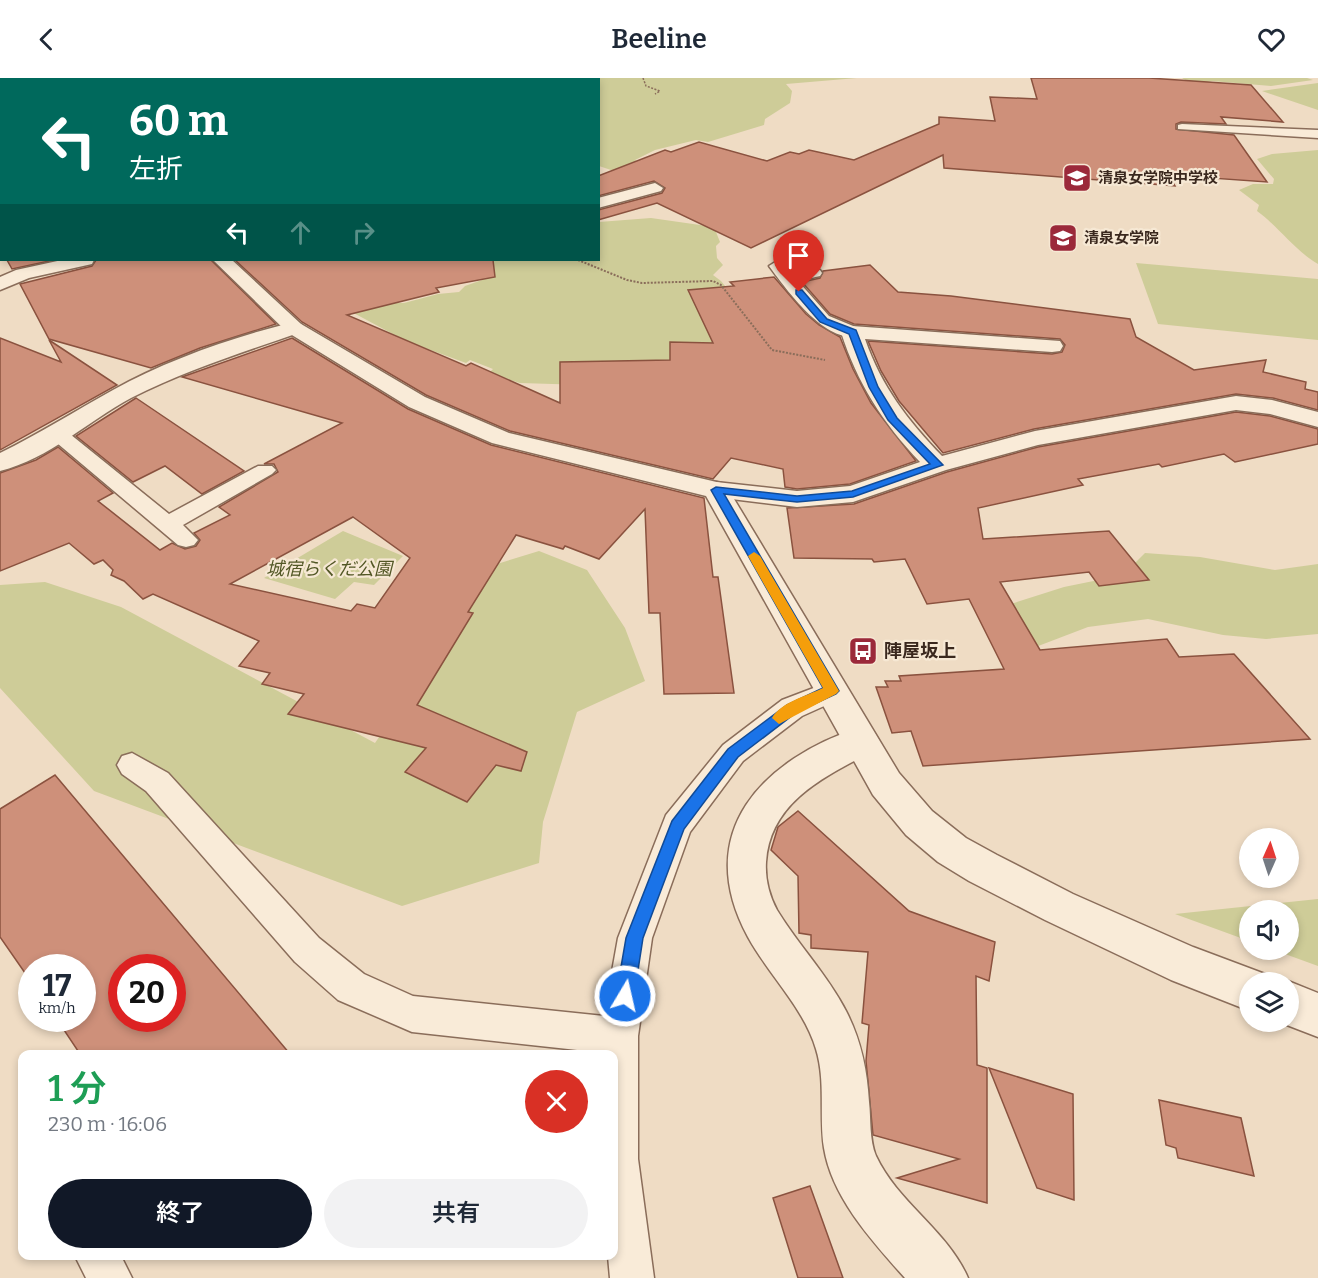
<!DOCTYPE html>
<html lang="ja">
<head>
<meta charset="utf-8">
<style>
	body { margin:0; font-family:Bitter,"Noto Sans JP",serif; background:#f2f2f3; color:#1f2937; height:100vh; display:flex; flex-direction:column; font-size:22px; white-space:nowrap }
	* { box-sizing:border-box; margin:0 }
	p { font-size:20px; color:#747a83 }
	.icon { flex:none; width:33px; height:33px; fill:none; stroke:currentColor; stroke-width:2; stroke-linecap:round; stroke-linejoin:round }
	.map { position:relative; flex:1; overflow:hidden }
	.details { position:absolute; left:18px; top:972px; width:600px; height:210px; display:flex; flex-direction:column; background:#fff; border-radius:12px; box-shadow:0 3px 9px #0003 }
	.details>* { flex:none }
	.banner { position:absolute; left:0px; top:0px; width:600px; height:183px; box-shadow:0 3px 9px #0003; background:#00695c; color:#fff; overflow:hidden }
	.needle { width:39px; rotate:3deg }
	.controls { position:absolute; left:1239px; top:750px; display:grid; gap:12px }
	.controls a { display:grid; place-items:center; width:60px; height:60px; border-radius:50%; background:#fff; box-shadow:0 3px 9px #0003; font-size:30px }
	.speed { position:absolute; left:18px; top:876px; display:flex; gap:12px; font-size:30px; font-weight:700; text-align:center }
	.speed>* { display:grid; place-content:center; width:78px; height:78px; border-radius:50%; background:#fff; box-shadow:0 3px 9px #0003; line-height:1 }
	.speed small { font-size:15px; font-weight:400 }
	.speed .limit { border:9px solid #d22; background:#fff; color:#111 }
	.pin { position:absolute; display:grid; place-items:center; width:51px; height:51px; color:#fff; margin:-62px -26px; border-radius:50% 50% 50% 0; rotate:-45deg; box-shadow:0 0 6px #0007 }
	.pin .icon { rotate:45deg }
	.me { position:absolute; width:66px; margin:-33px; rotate:9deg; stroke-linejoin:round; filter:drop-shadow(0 0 4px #0008) }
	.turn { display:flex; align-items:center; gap:21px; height:126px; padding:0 30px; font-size:27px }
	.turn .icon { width:78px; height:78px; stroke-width:2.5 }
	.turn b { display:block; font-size:42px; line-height:51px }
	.lanes { display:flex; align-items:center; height:57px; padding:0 30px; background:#0003; justify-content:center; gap:30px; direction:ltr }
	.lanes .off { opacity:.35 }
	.round { display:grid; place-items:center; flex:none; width:63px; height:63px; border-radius:32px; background:#f2f2f3 }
	.overview { display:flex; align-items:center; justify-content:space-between; height:102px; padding:0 30px }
	h1 { font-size:36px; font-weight:600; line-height:45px; color:#1e9e55 }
	.action { display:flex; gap:12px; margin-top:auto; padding:12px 30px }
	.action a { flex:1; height:69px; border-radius:36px; background:#111827; color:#fff; font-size:24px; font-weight:600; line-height:69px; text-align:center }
	.action a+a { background:#f2f2f3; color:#1f2937 }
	header { display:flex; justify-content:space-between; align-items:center; height:78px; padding:0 30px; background:#fff; font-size:27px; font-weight:600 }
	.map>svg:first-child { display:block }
	.green { fill:#cecc98 }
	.building { fill:#ce907a; stroke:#8a523f; stroke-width:1.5; fill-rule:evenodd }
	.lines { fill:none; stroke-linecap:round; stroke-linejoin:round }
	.service-casing { stroke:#8a6d5a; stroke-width:3 }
	.minor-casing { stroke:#8a6d5a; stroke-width:3 }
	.tertiary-casing { stroke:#8a6d5a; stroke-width:3 }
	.path-far1 { stroke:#8a6d5a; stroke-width:1.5; stroke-dasharray:2 1.5; stroke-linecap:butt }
	.path { stroke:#8a6d5a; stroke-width:2; stroke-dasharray:2 1.5; stroke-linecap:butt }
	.service { fill:#f9ebd8; fill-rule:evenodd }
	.minor { fill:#f9ebd8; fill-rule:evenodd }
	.tertiary { fill:#f9ebd8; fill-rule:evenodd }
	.route { fill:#1a73e8; stroke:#114b97; stroke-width:1.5 }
	.slow { fill:#f59e0b }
	.labels { text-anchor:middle; stroke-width:4.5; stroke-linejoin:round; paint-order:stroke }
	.far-poi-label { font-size:15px; font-weight:bold; fill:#3a281e; stroke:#f6e8d4; text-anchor:start }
	.park-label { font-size:18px; font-style:italic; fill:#525725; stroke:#f6e8d4 }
	.poi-label { font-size:18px; font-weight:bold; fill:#3a281e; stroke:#f6e8d4; text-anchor:start }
</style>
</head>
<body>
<header><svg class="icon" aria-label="back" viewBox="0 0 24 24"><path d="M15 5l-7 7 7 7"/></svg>Beeline<svg class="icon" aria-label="heart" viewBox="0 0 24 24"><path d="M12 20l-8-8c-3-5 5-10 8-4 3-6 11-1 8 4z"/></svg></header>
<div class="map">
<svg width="1318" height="1200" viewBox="0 0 1318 1200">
	<rect width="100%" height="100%" fill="#efdcc4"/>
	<g class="green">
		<polygon points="496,0 857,0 786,6 792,13 790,25 765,41 764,47 708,64 696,62 655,72 635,82 650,91 671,112 599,88 598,2"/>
		<polygon points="1182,0 1307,0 1313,2 1271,8 1212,3 1194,7"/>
		<polygon points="1318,5 1318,32 1262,13"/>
		<path d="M1318,72V186C1294,172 1279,149 1257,133L1259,127L1239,112L1253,106H1273L1274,101L1257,81L1272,76Z"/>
		<polygon points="651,140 714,149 720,164 716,168 717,180 723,187 713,197 721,203 765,258 585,307 520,305 489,295 493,291 470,282 466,285 406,263 348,232 323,192 323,182 354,182 385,225 404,225 438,216 459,214 465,208 482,202 469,182 598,182 599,144"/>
		<polygon points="1136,185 1318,201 1318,262 1158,246"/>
		<polygon points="343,453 403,478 374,507 354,504 335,521 264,500"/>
		<polygon points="539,473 587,492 625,550 645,603 577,634 543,744 539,785 402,828 94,713 0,610 0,507 45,504 121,529 375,665 497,486"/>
		<polygon points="1145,475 1200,479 1275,492 1318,486 1318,556 1266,561 1223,557 1148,541 1088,549 1033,570 992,532 1064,509 1123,497"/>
		<polygon points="1318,821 1318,888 1274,872 1288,872 1288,832 1250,832 1249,863 1175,836"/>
	</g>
	<g class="building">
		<polygon points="1031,0 1149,0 1251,7 1283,44 1221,39 1226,46 1181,44 1176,46 1176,51 1234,57 1267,104 1169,97 1175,108 944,90 943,77 751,170 657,125 598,142 598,132 662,115 665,110 654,103 598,118 598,98 665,72 671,74 699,64 767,83 790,74 799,76 809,72 854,82 939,46 939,39 995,43 990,19 1037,21"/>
		<polygon points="7,182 54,182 12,191"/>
		<polygon points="96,182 211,182 276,246 200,270 151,290 49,261 20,206 92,188"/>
		<polygon points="235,182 493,182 495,199 436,210 439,214 347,237 466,288 471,285 560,325 560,284 670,282 670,264 713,265 688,212 734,208 730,204 774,199 806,236 819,247 840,259 853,291 871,325 916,383 850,406 797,411 785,409 783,391 731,380 713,401 510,353 426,317 302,244"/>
		<polygon points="870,187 898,214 951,218 1130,241 1136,259 1194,292 1266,282 1263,294 1306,304 1305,311 1318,314 1318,332 1273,320 1236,316 1034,351 943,375 899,323 881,293 868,263 1052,276 1062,274 1065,267 1060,261 854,246 830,236 802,204 820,200 823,193"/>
		<polygon points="0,260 61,284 49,262 117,307 0,372"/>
		<path d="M292,260L408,331L491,367L704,420L713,499H718L734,615L664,616L660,535H649L645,431L599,481L565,468L563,471L516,457L468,534L473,535L417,627L527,674L521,693L496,687L467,724L405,694L426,670L288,636L304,616L262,606L270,595L239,588L259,563L153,516L143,521L124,503L111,497L113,492L103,482L94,486L69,465L0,493V395L36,382L58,369L113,415L98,423L160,472L172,465L185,471L196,468L200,462L194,455L230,437L219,429L278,394L274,386H264L342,345L182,299ZM353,439L410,480L375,530L357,526L351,533L230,506Z"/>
		<polygon points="136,320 244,393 202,416 165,388 133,404 76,358"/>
		<polygon points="1236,334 1270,338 1318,351 1318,366 1235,384 1224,376 1162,389 1159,386 1078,401 1083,407 978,430 983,461 1109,453 1149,502 1099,508 1089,494 1000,504 1040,572 1167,561 1179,579 1234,576 1310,661 923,688 911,653 892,655 876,609 888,609 885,603 901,603 899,598 1004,591 969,521 927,526 905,481 874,484 872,481 794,480 787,430 854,426 947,394 1038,369"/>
		<path d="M55,697L290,976H80L56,940H82V890H32V905L0,859V731ZM122,890H172V940H122Z"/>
		<polygon points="798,733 909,833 995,864 989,903 976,898 977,987 987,990 987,1125 897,1100 959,1081 873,1057 866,983 869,947 862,945 868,874 811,870 811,857 799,855 798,798 771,772 778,749"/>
		<polygon points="989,990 1073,1016 1074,1122 1037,1110"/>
		<polygon points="1159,1022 1241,1040 1254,1098 1178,1080 1176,1070 1166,1067"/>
		<polygon points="810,1108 843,1200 798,1200 773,1120"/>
	</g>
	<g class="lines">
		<g class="service-casing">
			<g id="service">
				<polygon points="1182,46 1318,52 1318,60 1178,51 1178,47"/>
				<polygon points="2,107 2,116 0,116 0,108"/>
				<path d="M777,183L782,185L791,195L820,192L822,195L820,198L798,203L829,238L858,250L861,254L858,258C825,266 786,211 769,188Z"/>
				<polygon points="58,350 65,352 169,436 258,388 272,388 276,392 272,396 183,447 198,462 194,467 186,469 178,467 51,360 48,356 51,352"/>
				<polygon points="832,603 842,606 846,613 842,620 802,638 743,683 690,754 652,860 638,958 638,1081 654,1200 610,1200 608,1178 614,1178 614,976 412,954 338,922 295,884 146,713 122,696 117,687 122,678 132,675 168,695 319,860 364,896 413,918 604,938 618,860 666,737 723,667 782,622"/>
				<polygon points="75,1178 121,1178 132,1200 86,1200"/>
			</g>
		</g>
		<g class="minor-casing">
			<g id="minor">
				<polygon points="159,0 177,0 178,2 160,2"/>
				<polygon points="324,0 337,0 323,2"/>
				<polygon points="416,0 428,0 415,2"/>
				<polygon points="655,105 663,110 661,113 598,130 598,120"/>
				<polygon points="62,182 94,182 92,186 29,200 0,212 0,199 16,192"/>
				<path d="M294,244L301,246L304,250L301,254C244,274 186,292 131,320C88,343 49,381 0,393V375C39,356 75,333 113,312C167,282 233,259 294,244Z"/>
				<path d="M852,248L1060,263L1063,268L1060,273L1052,274L865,261C881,308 908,343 942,378L1035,353L1236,318L1272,322L1318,334V349L1270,336L1236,332L1038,367L946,392L853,424L797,429L707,418L703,412L707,406L716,404L797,413L850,408L920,384C883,345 857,305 841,254L845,250Z"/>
				<path d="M861,649L873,653L879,663L873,673C826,698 770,723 766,784C765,800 769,817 777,832C798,867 827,896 846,933C861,962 867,991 869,1024C871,1040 869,1062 876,1078C898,1125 948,1153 968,1200H905C873,1164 832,1120 824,1070C819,1038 826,1003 816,971C804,930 768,896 748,859C691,754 763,681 861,649Z"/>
			</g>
		</g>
		<g class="tertiary-casing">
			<g id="tertiary">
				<rect x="0" y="15" width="2" height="8"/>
				<polygon points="213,182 232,182 301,246 425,319 509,355 725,406 899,695 932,733 966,760 997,777 1073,816 1193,869 1265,896 1269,904 1250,904 1250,933 1171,902 1045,842 969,803 938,784 906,757 873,717 706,418 492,365 409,329 287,254"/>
				<polygon points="1288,903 1318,915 1318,959 1279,944 1288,944 1288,904 1284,904"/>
			</g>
		</g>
		<polyline class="path-far1" points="643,0 646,8 660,13 655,16"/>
		<polyline class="path" points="578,182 627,202 642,205 713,203 721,207 772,272 825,282"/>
		<use href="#service" class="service"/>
		<use href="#minor" class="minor"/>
		<use href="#tertiary" class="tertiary"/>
	</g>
	<polygon class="route" points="796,212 802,212 827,241 856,252 878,309 897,340 943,387 853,419 797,424 724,416 839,613 836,616 797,634 738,679 684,751 643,860 634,918 632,925 625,928 619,925 616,918 626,860 672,743 728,671 787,627 823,610 711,412 716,409 797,418 852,413 930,386 888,342 869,309 849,256 820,244 796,216"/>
	<path class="slow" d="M754,474L760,478L839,613L836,616L779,646L772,640C781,624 807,618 823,610L748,478Z"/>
	<defs>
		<g id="school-square" transform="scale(1.5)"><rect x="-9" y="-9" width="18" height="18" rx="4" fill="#9b293a" stroke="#f6e8d4"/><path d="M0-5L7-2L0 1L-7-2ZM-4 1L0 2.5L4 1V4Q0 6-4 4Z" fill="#fff"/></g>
		<g id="bus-square" transform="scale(1.5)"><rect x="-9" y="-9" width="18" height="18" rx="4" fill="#9b293a" stroke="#f6e8d4"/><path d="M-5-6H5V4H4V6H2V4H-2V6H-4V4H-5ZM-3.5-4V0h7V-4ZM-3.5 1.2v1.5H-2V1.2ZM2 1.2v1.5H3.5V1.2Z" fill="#fff"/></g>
	</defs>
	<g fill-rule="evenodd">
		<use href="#school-square" x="1077" y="100"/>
		<use href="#school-square" x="1063" y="160"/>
		<use href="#bus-square" x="863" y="573"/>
	</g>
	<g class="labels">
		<g class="far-poi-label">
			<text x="1098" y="105">清泉女学院中学校</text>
			<text x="1084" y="165">清泉女学院</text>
		</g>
		<g class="park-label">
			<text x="329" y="497">城宿らくだ公園</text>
		</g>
		<g class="poi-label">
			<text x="884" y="579">陣屋坂上</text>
		</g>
	</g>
</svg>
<div class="controls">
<a><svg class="needle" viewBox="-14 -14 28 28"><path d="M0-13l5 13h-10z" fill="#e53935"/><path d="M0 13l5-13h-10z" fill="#747a83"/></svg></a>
<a><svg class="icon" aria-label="sound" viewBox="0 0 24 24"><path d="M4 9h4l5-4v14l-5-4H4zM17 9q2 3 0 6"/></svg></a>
<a><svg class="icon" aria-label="layers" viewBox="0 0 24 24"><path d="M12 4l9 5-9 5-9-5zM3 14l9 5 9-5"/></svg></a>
</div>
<div class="speed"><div>17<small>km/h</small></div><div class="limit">20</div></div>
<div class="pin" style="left:799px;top:214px;background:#d93025"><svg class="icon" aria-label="arrive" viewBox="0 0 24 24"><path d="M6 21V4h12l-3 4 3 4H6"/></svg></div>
<svg class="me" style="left:625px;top:918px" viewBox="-20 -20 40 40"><circle r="17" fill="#1a73e8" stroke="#fff" stroke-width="3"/><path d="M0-11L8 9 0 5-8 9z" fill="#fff"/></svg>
<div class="banner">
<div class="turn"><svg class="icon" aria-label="left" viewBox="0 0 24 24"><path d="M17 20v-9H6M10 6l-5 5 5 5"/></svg><div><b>60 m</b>左折</div></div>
<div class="lanes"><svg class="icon" aria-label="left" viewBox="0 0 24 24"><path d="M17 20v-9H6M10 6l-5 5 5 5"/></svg><svg class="icon off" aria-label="ahead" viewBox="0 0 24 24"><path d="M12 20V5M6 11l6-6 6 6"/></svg><svg class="icon off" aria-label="right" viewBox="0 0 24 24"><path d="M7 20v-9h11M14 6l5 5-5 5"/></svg></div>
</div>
<section class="details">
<div class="overview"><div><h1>1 分</h1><p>230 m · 16:06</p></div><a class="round" style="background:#d93025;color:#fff"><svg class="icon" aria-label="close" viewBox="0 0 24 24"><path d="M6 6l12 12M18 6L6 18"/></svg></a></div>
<div class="action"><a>終了</a><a>共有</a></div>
</section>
</div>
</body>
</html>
